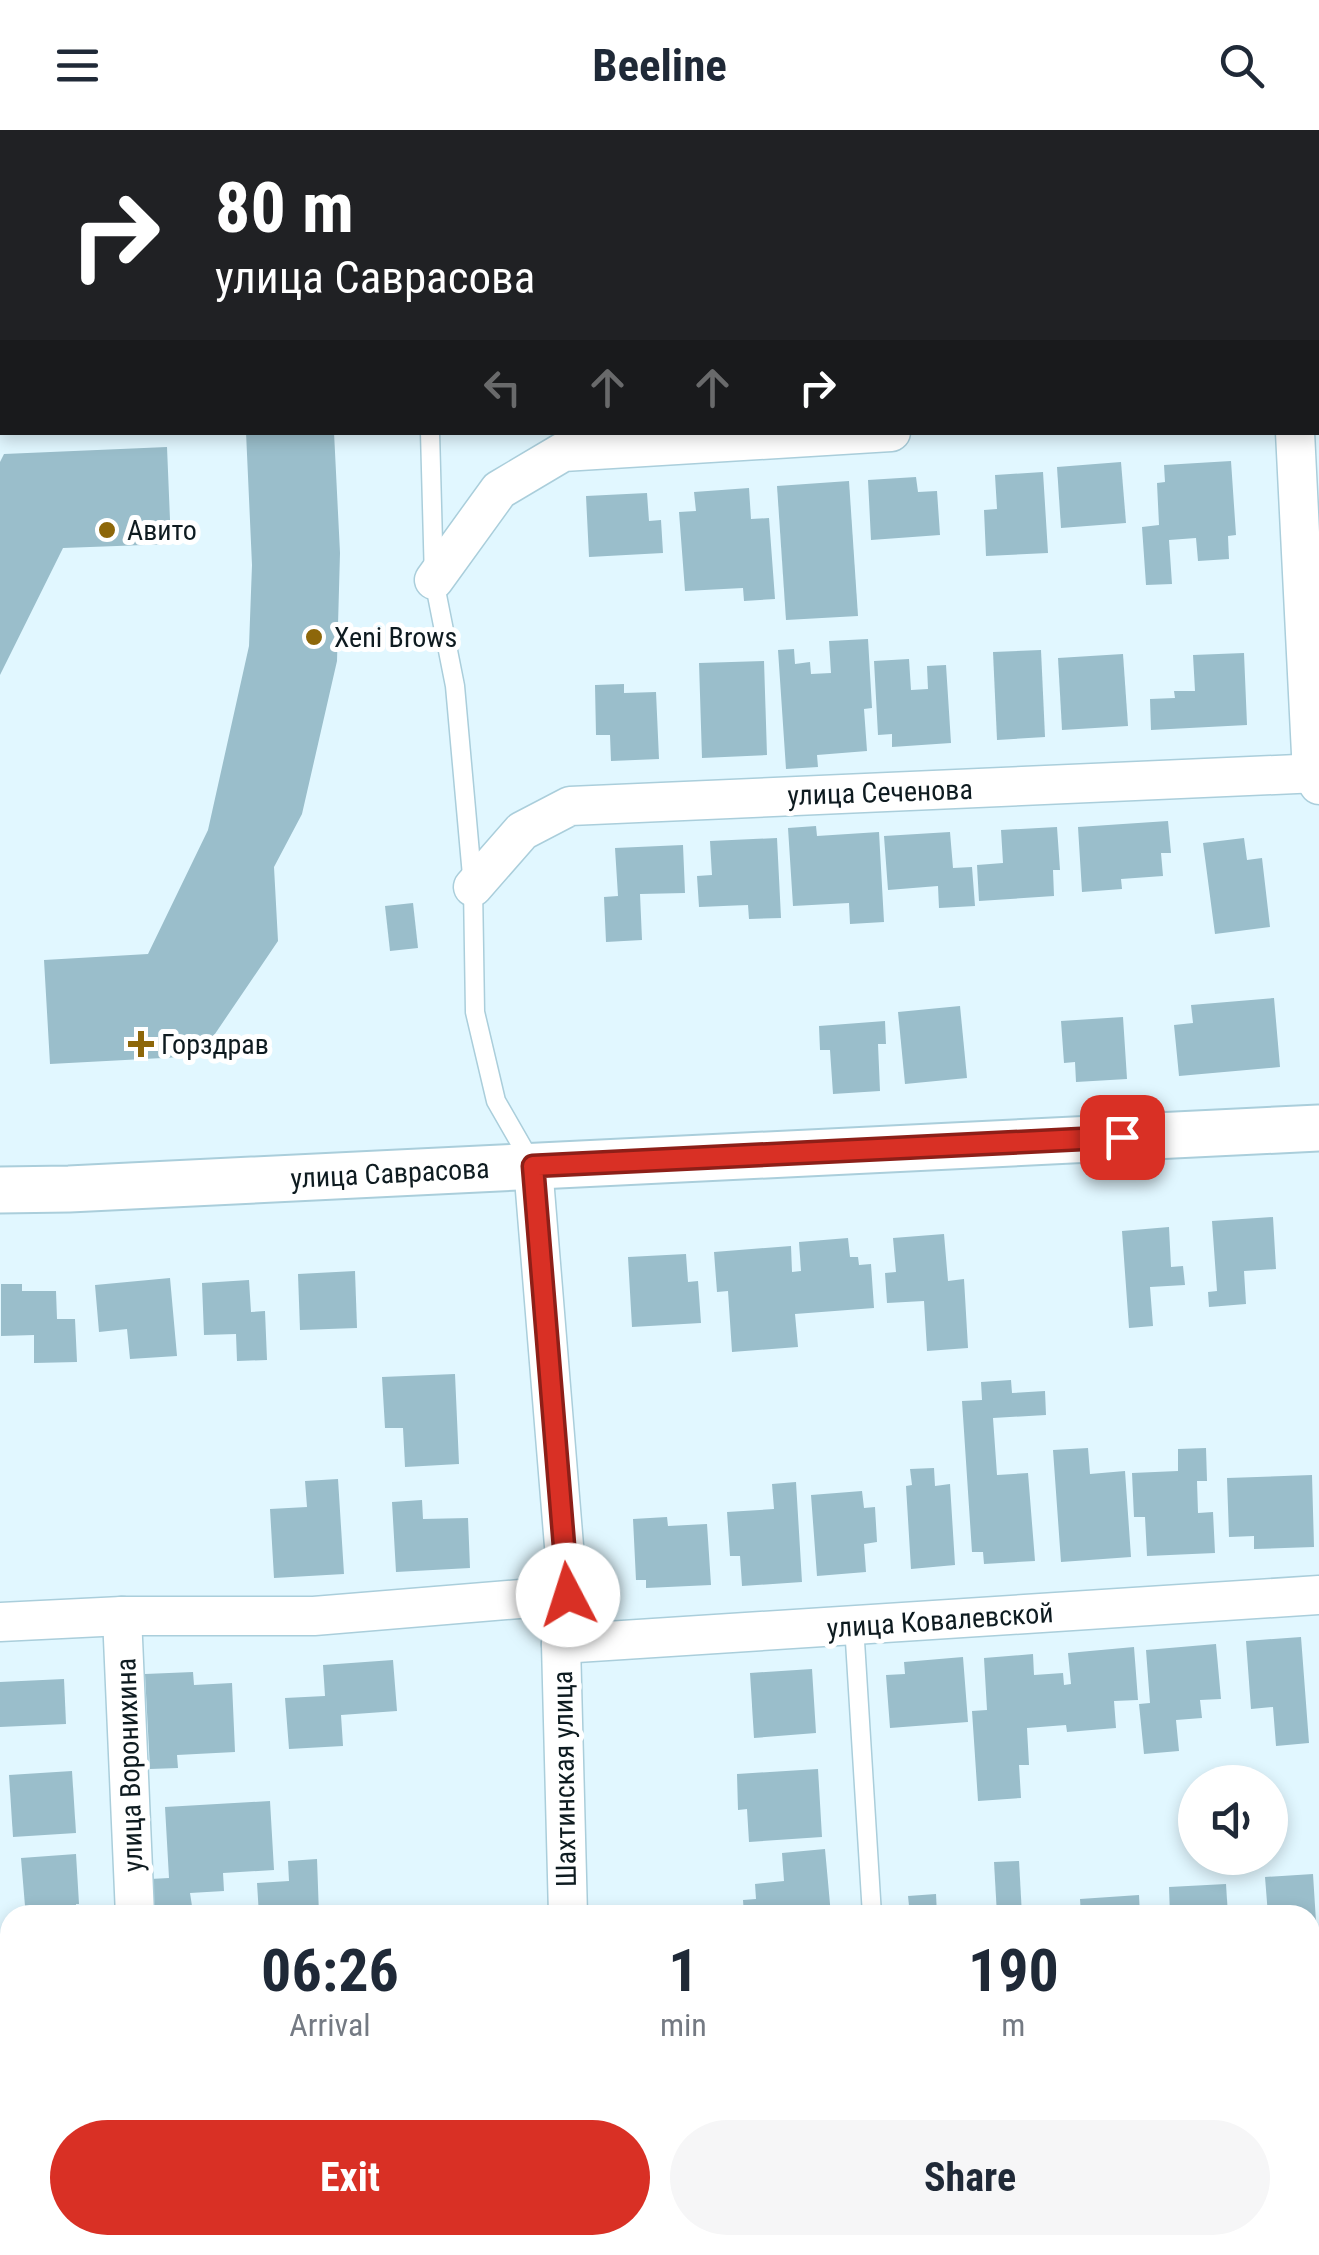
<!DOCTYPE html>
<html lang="en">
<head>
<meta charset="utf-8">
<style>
	body { margin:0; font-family:"Roboto Condensed",sans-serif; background:#f6f6f7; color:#1f2937; height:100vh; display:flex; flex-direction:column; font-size:38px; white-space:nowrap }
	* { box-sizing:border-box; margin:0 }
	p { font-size:32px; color:#747a83 }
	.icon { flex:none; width:55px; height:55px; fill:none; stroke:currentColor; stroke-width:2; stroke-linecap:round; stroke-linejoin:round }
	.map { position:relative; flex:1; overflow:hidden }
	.sheet { position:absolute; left:0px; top:1775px; width:1320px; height:350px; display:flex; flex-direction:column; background:#fff; border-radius:30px 30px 0 0; box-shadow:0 5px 15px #0003 }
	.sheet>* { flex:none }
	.top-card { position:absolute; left:0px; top:0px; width:1320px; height:305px; box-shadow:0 5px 15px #0003; background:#202124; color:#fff; overflow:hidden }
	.buttons { position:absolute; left:1178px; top:1635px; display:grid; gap:20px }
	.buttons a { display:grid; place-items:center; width:110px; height:110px; border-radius:50%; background:#fff; box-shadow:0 5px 15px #0003; font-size:50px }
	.pin { position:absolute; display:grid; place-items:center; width:85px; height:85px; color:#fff; margin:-42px; border-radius:20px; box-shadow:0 5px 15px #0006 }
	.me { position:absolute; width:110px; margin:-55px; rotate:355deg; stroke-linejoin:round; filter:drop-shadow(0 0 8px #0008) }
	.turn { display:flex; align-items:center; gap:35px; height:210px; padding:0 50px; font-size:45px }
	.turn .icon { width:130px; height:130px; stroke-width:2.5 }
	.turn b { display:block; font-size:70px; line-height:85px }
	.lanes { display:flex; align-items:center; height:95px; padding:0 50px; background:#0003; justify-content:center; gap:50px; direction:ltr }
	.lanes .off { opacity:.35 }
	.eta { display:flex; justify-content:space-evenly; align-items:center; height:170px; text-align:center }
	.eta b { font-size:60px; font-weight:700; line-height:70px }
	.button { display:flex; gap:20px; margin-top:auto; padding:20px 50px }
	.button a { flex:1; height:115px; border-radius:60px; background:#d93025; color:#fff; font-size:40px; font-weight:700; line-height:115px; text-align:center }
	.button a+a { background:#f6f6f7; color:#1f2937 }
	header { display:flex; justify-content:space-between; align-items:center; height:130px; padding:0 50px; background:#fff; font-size:45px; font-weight:700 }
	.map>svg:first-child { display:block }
	.building { fill:#9abecb }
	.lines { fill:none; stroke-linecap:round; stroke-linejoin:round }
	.service-casing { stroke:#aacedb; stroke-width:21 }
	.minor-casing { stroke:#aacedb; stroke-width:41 }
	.tertiary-casing { stroke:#aacedb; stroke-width:49 }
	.service { stroke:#fff; stroke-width:18 }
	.minor { stroke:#fff; stroke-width:38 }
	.tertiary { stroke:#fff; stroke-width:45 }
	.route-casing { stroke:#8d1f18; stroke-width:25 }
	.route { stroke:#d93025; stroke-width:18 }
	.poi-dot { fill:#8d670a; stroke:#fff; stroke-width:4 }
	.labels { text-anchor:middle; stroke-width:10; stroke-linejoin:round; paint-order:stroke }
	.poi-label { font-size:28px; fill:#0e1b20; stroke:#fff; text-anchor:start }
	.street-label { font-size:28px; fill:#0e1b20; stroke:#fff }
</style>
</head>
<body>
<header><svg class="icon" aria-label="menu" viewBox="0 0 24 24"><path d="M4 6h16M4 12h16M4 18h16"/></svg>Beeline<svg class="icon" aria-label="search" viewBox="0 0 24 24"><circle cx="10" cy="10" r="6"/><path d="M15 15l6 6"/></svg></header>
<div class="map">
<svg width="1319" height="2125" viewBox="0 0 1319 2125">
	<rect width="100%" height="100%" fill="#e1f7ff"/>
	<g class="building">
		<polygon points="246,302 334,302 340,423 337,531 302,684 274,737 278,811 200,926 50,934 44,830 148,824 208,700 249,516 252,435"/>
		<polygon points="167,317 171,414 63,418 0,545 0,332 4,324"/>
		<polygon points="1231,331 1236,405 1228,406 1229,429 1198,431 1196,408 1169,410 1172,454 1146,455 1142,397 1159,395 1157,353 1165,352 1164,335"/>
		<polygon points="1121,332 1126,393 1061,398 1057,337"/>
		<polygon points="1043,342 1048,423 986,426 984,380 997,379 995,345"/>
		<polygon points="916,347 918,362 937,361 940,405 871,410 868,350"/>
		<polygon points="849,351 858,486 786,490 777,356"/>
		<polygon points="749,358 751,389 769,388 775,469 744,471 743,458 685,461 679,382 696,381 694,362"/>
		<polygon points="647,363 649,391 661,390 663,423 589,427 586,366"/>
		<polygon points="868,509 872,578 864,579 867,621 817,625 818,637 786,639 778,520 794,519 795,534 810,532 811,544 831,543 829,511"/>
		<polygon points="1041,520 1045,607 997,610 993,522"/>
		<polygon points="1244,523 1247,595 1151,600 1150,569 1175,568 1174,561 1195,561 1193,525"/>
		<polygon points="1123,524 1128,596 1062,600 1058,528"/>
		<polygon points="909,529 911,560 928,559 927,536 946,535 951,613 892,617 892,604 878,605 874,531"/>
		<polygon points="764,531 767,625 702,628 699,533"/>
		<polygon points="624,554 624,563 656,562 659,629 611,631 610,605 596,605 595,555"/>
		<polygon points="1168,691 1171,723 1161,723 1163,746 1121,749 1122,759 1082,762 1078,697"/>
		<polygon points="816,696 817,706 879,702 884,792 850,794 849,773 793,776 788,698"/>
		<polygon points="1057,697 1060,740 1053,740 1054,766 979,771 977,735 1003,733 1001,700"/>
		<polygon points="950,702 953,738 972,737 975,776 939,778 938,756 888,760 884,706"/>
		<polygon points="777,708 781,788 749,789 748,775 699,777 697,746 712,745 710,711"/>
		<polygon points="1244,708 1247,730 1262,728 1270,797 1215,804 1203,713"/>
		<polygon points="683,715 685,763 640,764 642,810 606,812 604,767 618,766 615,718"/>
		<polygon points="413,773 418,818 390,821 385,776"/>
		<polygon points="1274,868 1280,937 1179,946 1174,895 1193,893 1191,875"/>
		<polygon points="960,876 967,948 905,954 898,882"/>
		<polygon points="1123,887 1127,949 1076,952 1075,932 1064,933 1061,891"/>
		<polygon points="885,891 886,914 878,914 880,961 833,964 830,920 820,920 819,896"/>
		<polygon points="1273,1087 1276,1139 1244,1141 1246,1174 1209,1177 1208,1162 1217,1161 1212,1091"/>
		<polygon points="1169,1097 1171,1137 1183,1136 1185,1155 1150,1157 1153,1196 1129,1198 1122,1101"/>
		<polygon points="944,1104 948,1151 964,1149 968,1218 927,1221 924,1171 887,1173 885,1143 896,1142 893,1108"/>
		<polygon points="848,1108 850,1127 858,1127 859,1135 871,1134 874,1178 795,1184 798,1217 732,1222 728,1161 717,1162 714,1122 791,1116 792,1142 801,1141 799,1112"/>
		<polygon points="686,1124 688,1152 698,1151 701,1193 632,1197 628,1127"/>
		<polygon points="355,1141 357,1198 300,1200 298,1144"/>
		<polygon points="170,1148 177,1226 130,1229 127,1199 99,1202 95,1155"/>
		<polygon points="249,1150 251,1182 265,1181 267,1230 237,1231 236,1204 204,1205 202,1153"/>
		<polygon points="1,1154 22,1154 22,1161 56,1161 57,1189 75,1189 77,1232 34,1233 34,1205 1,1206"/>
		<polygon points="455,1244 459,1334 405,1337 403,1298 385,1298 382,1247"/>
		<polygon points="1011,1250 1012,1263 1045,1261 1046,1285 993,1288 997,1345 1028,1343 1035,1431 984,1434 983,1422 972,1422 962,1271 982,1270 981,1252"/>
		<polygon points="1088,1318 1090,1344 1125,1341 1131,1427 1061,1432 1053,1320"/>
		<polygon points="1206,1318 1207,1351 1197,1351 1198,1383 1213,1382 1215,1423 1147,1426 1145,1387 1134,1387 1132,1343 1178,1341 1178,1319"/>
		<polygon points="934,1338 935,1356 950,1354 955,1435 911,1439 906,1356 912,1355 910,1339"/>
		<polygon points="1312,1345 1314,1417 1254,1419 1254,1406 1229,1407 1227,1348"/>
		<polygon points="338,1349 344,1444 274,1448 270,1379 307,1377 305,1351"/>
		<polygon points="796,1352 802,1452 742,1456 740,1426 730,1426 727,1382 774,1379 772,1354"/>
		<polygon points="862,1361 864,1378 875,1377 877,1412 864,1414 866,1442 817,1446 811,1365"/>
		<polygon points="422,1370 423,1389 468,1388 470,1438 396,1442 392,1372"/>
		<polygon points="667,1387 668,1396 707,1394 711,1455 646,1458 646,1450 636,1450 633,1389"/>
		<polygon points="1301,1507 1309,1613 1276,1616 1273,1577 1251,1579 1246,1511"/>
		<polygon points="1216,1514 1221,1569 1200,1570 1202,1588 1176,1590 1179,1621 1144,1624 1139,1574 1150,1573 1146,1520"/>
		<polygon points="1134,1517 1138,1570 1114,1571 1116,1598 1067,1602 1066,1595 1027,1598 1029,1635 1019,1635 1021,1668 978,1671 972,1581 987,1580 984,1528 1033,1524 1034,1545 1063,1543 1064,1555 1071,1554 1068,1523"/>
		<polygon points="963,1527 968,1592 890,1598 886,1545 905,1544 904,1532"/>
		<polygon points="393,1530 397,1581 341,1585 343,1616 289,1619 285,1568 325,1566 323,1535"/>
		<polygon points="812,1539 816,1603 754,1608 750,1543"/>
		<polygon points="193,1542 194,1555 232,1553 235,1622 177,1625 178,1638 150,1639 145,1544"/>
		<polygon points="64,1549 66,1594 0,1597 0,1552"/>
		<polygon points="818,1639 822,1707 749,1712 747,1679 738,1680 737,1644"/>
		<polygon points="72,1641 76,1703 13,1707 9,1645"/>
		<polygon points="270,1671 274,1740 223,1743 224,1761 190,1763 192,1776 152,1779 150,1749 169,1748 165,1677"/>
		<polygon points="825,1719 831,1785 744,1785 743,1770 756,1769 755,1754 784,1751 782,1723"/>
		<polygon points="76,1724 79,1774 76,1774 76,1785 38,1785 37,1775 25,1776 21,1728"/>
		<polygon points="317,1729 319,1785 259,1785 257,1753 289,1751 288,1731"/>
		<polygon points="1019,1731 1022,1785 997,1785 994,1732"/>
		<polygon points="1313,1744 1319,1839 1310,1839 1310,1785 1268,1785 1265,1747"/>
		<polygon points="1226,1754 1228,1785 1170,1785 1169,1757"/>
		<polygon points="936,1764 937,1785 910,1785 908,1766"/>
		<polygon points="1139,1765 1140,1785 1081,1785 1080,1769"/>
		<polygon points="730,1779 730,1785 661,1785 661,1782"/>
		<polygon points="10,1907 10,1979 0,1979 0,1908"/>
		<rect x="1310" y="1931" width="9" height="154"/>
	</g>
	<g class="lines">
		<g class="service-casing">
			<g id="service">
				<polyline points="448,0 449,2"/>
				<polyline points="430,302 434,450 455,556 473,757 475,882 496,971 531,1032"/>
				<polyline points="854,1495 872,1785"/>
			</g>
		</g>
		<g class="minor-casing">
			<g id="minor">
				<polyline points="1271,0 1272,2"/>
				<polyline points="511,2 513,0"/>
				<polyline points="1318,181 1319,180"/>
				<polyline points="1295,302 1312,644 1319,655"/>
				<polyline points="434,450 499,360 563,322 891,302"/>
				<polyline points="473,757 522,701 570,676 1319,643"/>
				<polyline points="533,1036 568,1465 561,1514 568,1785"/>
				<polyline points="122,1486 135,1785"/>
				<polyline points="0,1492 122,1486 314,1486 568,1465"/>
				<polyline points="561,1514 1319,1465"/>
				<polyline points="1310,1891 1319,1890"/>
				<polyline points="148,2115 149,2125"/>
				<polyline points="589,2115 590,2125"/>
			</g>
		</g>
		<g class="tertiary-casing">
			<polyline id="tertiary" points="0,1060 69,1059 1319,998"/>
		</g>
		<use href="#service" class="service"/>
		<use href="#minor" class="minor"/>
		<use href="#tertiary" class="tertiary"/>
	</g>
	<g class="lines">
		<g class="route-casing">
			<polyline id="route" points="568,1465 533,1036 1122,1007"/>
		</g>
		<use href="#route" class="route"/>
	</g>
	<g class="poi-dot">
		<circle cx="107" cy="400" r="10"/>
		<circle cx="314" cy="507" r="10"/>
		<path d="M136 899h10v10h10v10h-10v10h-10v-10h-10v-10h10z"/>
	</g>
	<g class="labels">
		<g class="poi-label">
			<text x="127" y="410">Авито</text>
			<text x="334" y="517">Xeni Brows</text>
			<text x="161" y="924">Горздрав</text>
		</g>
		<g class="street-label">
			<text transform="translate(880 662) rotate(-2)" y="10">улица Сеченова</text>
			<text transform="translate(390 1043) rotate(-3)" y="10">улица Саврасова</text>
			<text transform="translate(940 1490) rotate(-4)" y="10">улица Ковалевской</text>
			<text transform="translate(129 1635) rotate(-92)" y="10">улица Воронихина</text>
			<text transform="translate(564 1649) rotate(-91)" y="10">Шахтинская улица</text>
		</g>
	</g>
</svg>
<div class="buttons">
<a><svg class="icon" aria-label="sound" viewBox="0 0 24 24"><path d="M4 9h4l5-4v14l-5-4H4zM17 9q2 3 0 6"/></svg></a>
</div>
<div class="pin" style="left:1122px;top:1007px;background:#d93025"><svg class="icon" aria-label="arrive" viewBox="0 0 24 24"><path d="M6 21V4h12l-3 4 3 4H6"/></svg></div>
<svg class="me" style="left:568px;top:1465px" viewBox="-20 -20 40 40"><circle r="19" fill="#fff"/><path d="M0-13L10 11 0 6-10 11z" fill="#d93025"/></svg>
<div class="top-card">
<div class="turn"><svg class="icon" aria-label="right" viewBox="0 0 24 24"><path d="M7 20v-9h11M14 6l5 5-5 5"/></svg><div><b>80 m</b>улица Саврасова</div></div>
<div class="lanes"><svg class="icon off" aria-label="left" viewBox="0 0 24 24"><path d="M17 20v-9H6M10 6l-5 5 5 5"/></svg><svg class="icon off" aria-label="ahead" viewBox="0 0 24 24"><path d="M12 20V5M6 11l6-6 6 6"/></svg><svg class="icon off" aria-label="ahead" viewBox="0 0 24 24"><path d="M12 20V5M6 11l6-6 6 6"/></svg><svg class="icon" aria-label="right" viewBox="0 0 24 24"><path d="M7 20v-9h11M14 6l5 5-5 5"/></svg></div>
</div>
<section class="sheet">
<div class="eta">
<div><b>06:26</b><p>Arrival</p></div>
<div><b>1</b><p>min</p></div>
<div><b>190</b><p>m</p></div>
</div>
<div class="button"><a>Exit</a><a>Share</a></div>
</section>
</div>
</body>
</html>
